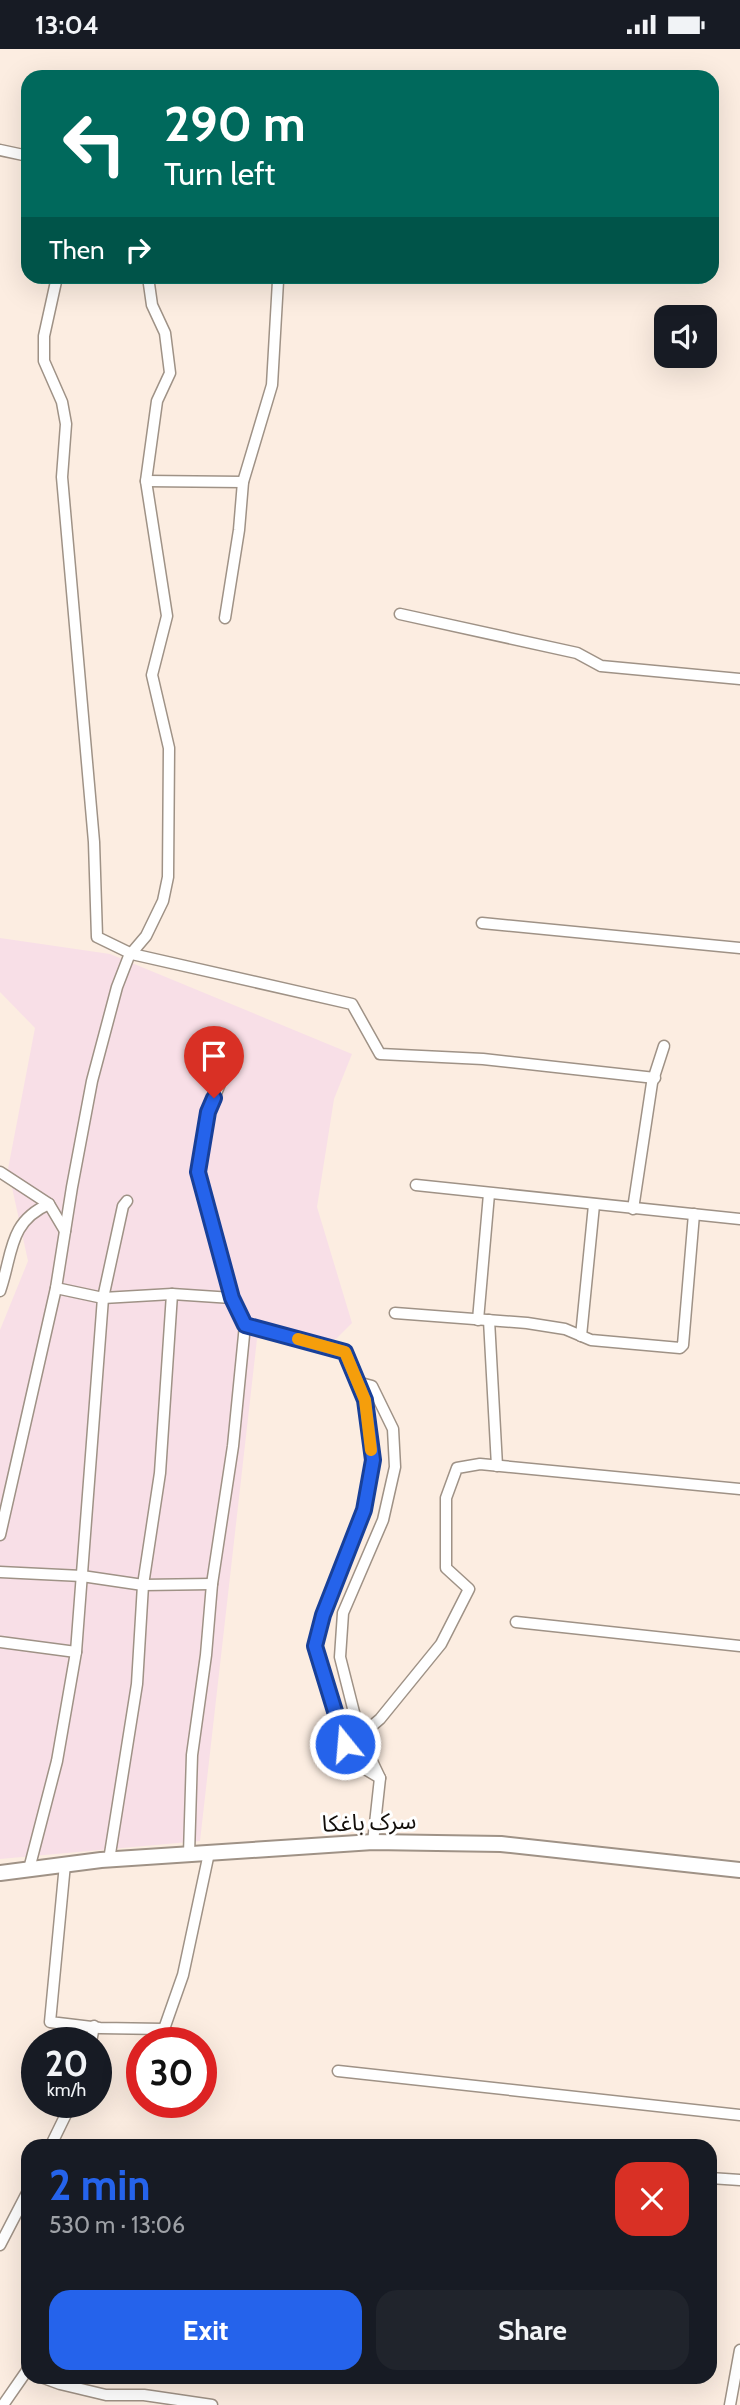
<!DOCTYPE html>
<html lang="en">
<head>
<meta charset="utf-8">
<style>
	body { margin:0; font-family:Cabin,"Noto Sans Arabic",sans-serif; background:#20242c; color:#f1f3f6; height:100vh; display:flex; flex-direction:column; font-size:26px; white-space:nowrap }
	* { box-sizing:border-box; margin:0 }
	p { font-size:23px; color:#9ea1a6 }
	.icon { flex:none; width:38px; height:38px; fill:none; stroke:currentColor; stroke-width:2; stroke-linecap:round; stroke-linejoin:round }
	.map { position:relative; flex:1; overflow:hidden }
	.side { position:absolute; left:21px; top:2090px; width:696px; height:245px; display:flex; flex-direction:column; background:#171b24; border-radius:21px; box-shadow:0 7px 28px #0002 }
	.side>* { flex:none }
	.hud { position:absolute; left:21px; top:21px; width:698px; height:214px; border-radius:21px; box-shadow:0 7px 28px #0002; background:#00695c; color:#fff; overflow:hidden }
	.fabs { position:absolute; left:654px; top:256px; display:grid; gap:14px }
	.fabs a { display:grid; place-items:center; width:63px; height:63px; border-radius:14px; background:#171b24; box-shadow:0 7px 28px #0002; font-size:35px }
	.speed { position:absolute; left:21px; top:1978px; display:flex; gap:14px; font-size:35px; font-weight:700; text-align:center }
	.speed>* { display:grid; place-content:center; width:91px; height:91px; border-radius:50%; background:#171b24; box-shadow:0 7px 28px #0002; line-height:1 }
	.speed small { font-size:18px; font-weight:400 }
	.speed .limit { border:10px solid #d22; background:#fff; color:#111 }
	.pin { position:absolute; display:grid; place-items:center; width:60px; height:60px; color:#fff; margin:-72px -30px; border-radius:50% 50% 50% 0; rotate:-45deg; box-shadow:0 0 7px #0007 }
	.pin .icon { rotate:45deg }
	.me { position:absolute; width:77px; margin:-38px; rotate:343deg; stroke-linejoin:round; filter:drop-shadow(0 0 5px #0008) }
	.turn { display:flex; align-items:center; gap:24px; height:147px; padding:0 28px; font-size:32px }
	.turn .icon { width:91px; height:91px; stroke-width:2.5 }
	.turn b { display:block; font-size:49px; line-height:60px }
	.then { display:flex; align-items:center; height:66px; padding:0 28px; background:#0003; gap:14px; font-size:26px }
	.round { display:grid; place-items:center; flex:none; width:74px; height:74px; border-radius:21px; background:#20242c }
	.head { display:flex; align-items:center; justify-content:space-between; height:119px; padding:0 28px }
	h1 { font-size:42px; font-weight:800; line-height:52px; color:#2563eb }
	.button { display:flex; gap:14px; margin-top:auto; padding:14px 28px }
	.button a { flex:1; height:80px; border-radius:21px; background:#2563eb; color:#fff; font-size:28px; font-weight:800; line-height:80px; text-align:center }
	.button a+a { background:#20242c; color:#f1f3f6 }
	.status { display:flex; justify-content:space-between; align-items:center; height:49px; padding:0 35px; background:#171b24; direction:ltr }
	.status svg { height:19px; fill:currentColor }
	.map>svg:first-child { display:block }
	.industrial { fill:#f8dfe7 }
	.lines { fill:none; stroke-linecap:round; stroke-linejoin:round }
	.street-casing { stroke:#9f9286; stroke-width:13 }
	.secondary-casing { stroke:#9f9286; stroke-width:18 }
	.street { stroke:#fff; stroke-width:10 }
	.secondary { stroke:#fff; stroke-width:14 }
	.route-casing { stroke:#184099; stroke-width:18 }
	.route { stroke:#2563eb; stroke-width:12 }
	.slow { stroke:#f59e0b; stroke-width:12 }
	.labels { text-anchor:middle; stroke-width:6; stroke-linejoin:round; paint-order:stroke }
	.street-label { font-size:23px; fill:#130f0b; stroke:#fff }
</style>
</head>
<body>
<div class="status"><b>13:04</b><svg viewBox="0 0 49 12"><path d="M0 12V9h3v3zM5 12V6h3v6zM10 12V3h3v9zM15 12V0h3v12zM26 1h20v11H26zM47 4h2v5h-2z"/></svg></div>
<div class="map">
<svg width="740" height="2356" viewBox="0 0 740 2356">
	<rect width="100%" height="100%" fill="#fcede1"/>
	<polygon class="industrial" points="0,889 110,905 352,1005 334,1050 317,1158 352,1274 336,1290 257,1290 200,1792 0,1810 0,1281 28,1212 8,1120 35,979 0,943"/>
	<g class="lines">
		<g class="street-casing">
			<g id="street">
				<polyline points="0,101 28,107"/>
				<polyline points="57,228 44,287 44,312 62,353 66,375 62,428 94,793 97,888 132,905 352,955 380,1005 483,1010 655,1029"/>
				<polyline points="146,432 243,433"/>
				<polyline points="400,565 577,604 601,617 740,630"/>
				<polyline points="225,569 239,481 243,433 272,336 278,232 276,228"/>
				<polyline points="482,874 740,899"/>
				<polyline points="0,1123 49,1155 65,1182"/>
				<polyline points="416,1136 740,1170"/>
				<polyline points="633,1160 652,1034 664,997"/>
				<polyline points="56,1239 103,1249 172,1245 232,1249"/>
				<path d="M0,1242C13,1205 8,1173 49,1155"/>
				<polyline points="395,1264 527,1274 565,1280 591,1291 680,1299 683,1296 694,1165"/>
				<polyline points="478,1271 489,1145"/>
				<polyline points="489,1271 497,1417"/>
				<polyline points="245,1276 345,1303 365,1351 373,1411 364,1461 323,1566 315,1597 345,1695 355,1714 380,1729"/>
				<polyline points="581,1287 594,1156"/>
				<polyline points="357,1333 372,1337 393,1380 395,1418 383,1471 343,1564 340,1608 360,1687 380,1729 373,1793"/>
				<polyline points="0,1486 56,1239 72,1138 92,1032 117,938 129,907 146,887 163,852 168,828 169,699 152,626 167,567 146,432 157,352 170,324 165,284 152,256 148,228"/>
				<polyline points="0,1523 82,1527 143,1536 212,1535"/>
				<polyline points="516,1573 740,1597"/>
				<polyline points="0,1593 76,1603"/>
				<polyline points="360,1687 380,1670 441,1595 469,1540 446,1519 446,1449 457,1419 480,1415 740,1440"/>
				<polyline points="189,1805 192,1706 206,1606 212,1535 233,1397 245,1276 232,1249 198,1123 208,1063 220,1035"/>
				<polyline points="109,1811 137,1635 143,1536 160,1424 172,1245"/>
				<polyline points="65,1815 50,1973 100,1979 164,1980 183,1926 209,1804"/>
				<polyline points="29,1820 57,1712 76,1603 103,1249 123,1157 127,1152"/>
				<polyline points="91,1993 94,1977"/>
				<polyline points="338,2022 740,2066"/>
				<polyline points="51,2096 72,2053"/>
				<polyline points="710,2129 740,2131"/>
				<polyline points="0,2196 28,2142"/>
				<polyline points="41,2328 60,2335 106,2346 144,2346 212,2356"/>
				<polyline points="3,2356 28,2320"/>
				<polyline points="730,2356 740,2301"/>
			</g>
		</g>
		<g class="secondary-casing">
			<polyline id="secondary" points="0,1824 101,1811 373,1793 501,1795 740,1821"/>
		</g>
		<use href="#street" class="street"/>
		<use href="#secondary" class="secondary"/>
	</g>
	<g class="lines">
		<g class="route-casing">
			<polyline id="route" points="214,1049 208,1063 198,1123 232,1249 245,1276 345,1303 365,1351 373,1411 364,1461 323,1566 315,1597 345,1695"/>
		</g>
		<use href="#route" class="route"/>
		<polyline class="slow" points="298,1290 345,1303 365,1351 371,1401"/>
	</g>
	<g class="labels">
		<g class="street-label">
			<text transform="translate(369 1773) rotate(-2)" y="8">سرک باغکا</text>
		</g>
	</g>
</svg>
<div class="fabs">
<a><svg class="icon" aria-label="sound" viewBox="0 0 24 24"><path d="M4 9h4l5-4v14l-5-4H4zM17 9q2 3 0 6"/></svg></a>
</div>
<div class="speed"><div>20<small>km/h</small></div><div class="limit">30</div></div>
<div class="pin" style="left:214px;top:1049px;background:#d93025"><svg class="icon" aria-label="arrive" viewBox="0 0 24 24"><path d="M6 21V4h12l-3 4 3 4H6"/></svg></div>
<svg class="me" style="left:345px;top:1695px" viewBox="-20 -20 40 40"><circle r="17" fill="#2563eb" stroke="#fff" stroke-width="3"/><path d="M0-11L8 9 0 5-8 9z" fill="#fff"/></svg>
<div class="hud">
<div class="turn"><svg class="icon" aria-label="left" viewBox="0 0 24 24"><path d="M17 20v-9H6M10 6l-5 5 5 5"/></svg><div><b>290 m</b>Turn left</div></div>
<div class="then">Then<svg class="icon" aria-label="right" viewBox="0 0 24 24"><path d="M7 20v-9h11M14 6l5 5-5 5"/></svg></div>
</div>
<section class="side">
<div class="head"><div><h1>2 min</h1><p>530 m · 13:06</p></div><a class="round" style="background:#d93025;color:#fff"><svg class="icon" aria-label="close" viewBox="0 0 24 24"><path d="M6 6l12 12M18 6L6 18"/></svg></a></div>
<div class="button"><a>Exit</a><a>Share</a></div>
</section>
</div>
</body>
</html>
